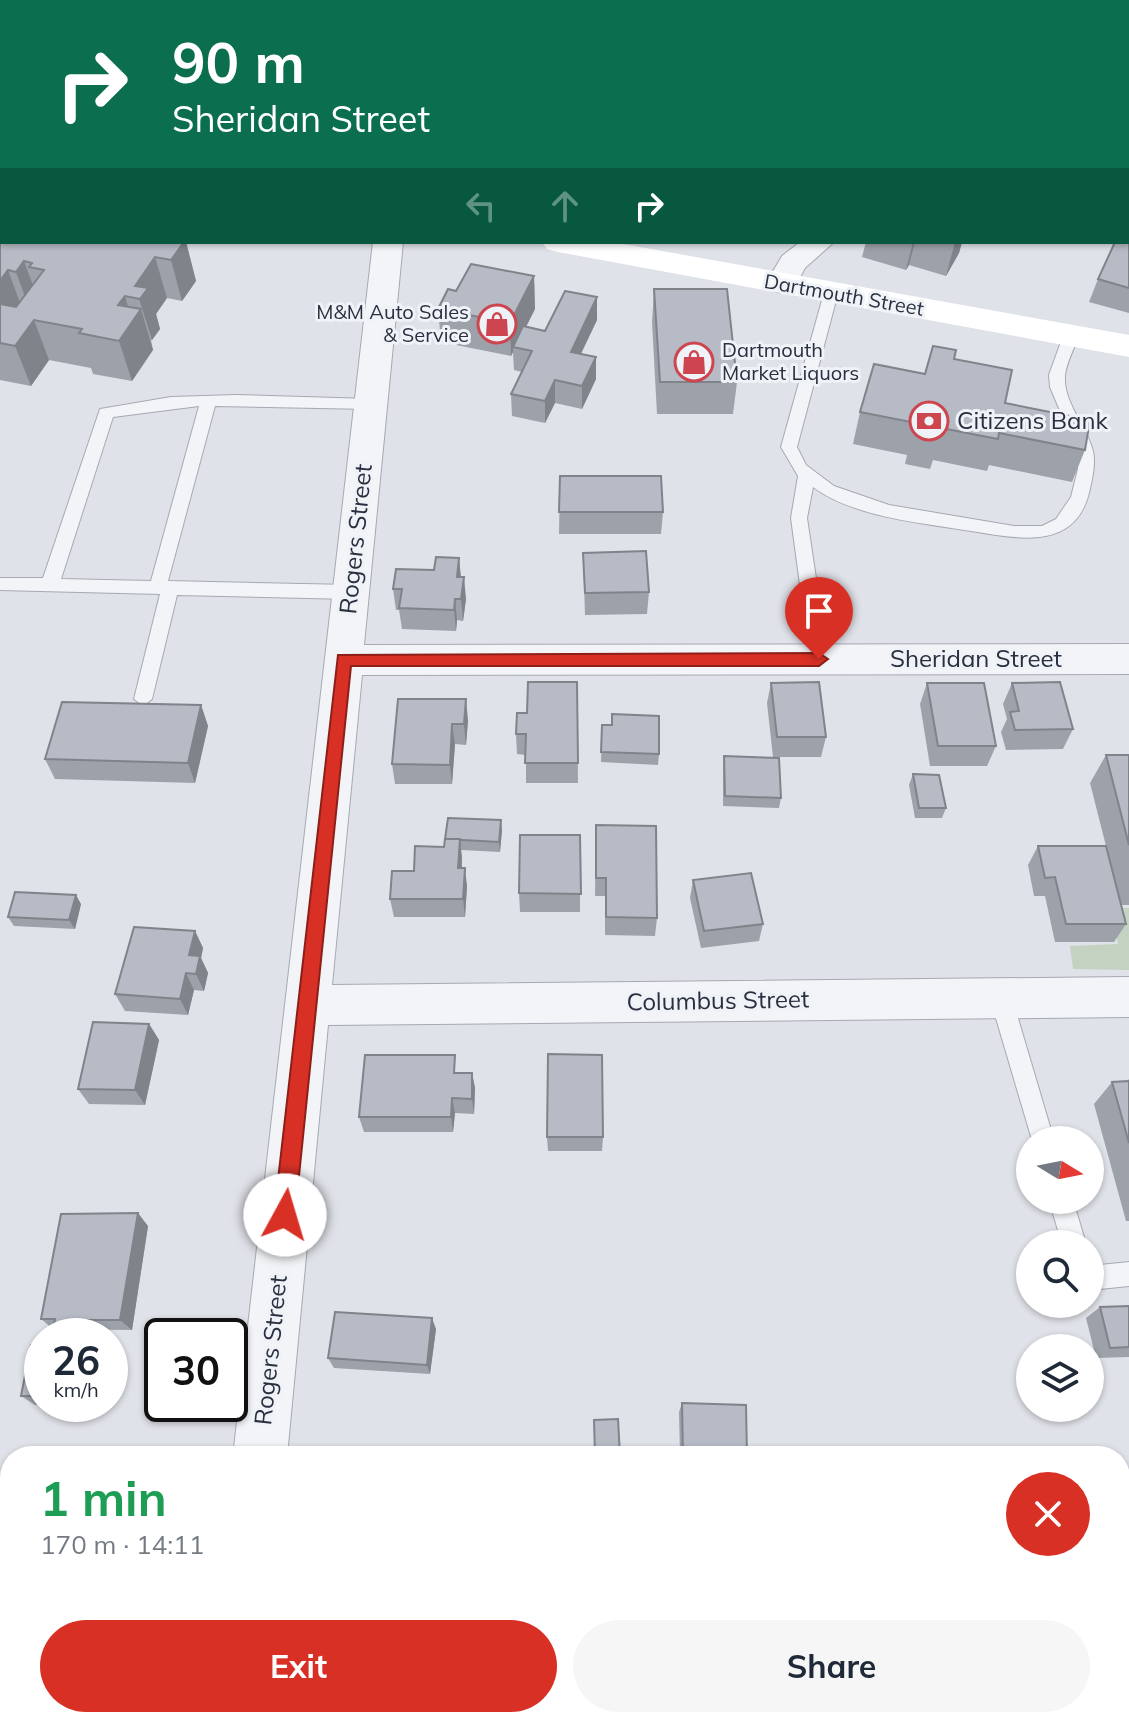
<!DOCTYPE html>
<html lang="en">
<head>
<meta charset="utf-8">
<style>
	body { margin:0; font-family:Mulish,sans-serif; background:#f6f6f7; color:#1f2937; height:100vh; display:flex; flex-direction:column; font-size:30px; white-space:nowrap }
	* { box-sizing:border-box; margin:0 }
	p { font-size:26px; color:#747a83 }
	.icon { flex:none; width:44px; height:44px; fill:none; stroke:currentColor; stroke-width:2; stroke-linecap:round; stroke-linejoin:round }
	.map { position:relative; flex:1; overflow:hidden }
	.drawer { position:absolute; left:0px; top:1446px; width:1130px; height:282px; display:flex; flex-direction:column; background:#fff; border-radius:32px 32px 0 0; box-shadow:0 2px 6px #0004 }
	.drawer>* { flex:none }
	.guide { position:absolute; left:0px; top:0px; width:1130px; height:244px; box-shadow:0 2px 6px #0004; background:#0b6e4f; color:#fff; overflow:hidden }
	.needle { width:52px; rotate:100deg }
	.tools { position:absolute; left:1016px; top:1126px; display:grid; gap:16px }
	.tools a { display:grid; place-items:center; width:88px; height:88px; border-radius:50%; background:#fff; box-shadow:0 2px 6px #0004; font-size:40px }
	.speed { position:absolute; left:24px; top:1318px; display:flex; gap:16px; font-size:40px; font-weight:700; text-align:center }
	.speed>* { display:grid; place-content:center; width:104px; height:104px; border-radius:50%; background:#fff; box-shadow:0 2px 6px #0004; line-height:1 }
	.speed small { font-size:20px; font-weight:400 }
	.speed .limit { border:4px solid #111; border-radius:12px; background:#fff; color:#111 }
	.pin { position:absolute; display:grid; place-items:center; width:68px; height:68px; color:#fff; margin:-82px -34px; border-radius:50% 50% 50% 0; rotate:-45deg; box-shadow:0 0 8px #0007 }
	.pin .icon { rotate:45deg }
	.me { position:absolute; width:88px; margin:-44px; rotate:6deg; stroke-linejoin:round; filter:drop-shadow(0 0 6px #0008) }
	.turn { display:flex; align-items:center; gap:28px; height:168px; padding:0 40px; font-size:36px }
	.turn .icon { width:104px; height:104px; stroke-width:2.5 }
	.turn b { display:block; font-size:56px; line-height:68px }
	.lanes { display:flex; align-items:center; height:76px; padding:0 40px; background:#0003; justify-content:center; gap:40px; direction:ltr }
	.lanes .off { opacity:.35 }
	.round { display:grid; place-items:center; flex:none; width:84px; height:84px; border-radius:42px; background:#f6f6f7 }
	.head { display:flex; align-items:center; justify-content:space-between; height:136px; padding:0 40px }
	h1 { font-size:48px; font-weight:700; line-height:60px; color:#1e9e55 }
	.button { display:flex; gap:16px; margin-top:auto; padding:16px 40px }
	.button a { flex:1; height:92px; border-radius:48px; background:#d93025; color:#fff; font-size:32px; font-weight:700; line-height:92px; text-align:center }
	.button a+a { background:#f6f6f7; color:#1f2937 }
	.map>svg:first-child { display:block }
	.green { fill:#c4d2c1 }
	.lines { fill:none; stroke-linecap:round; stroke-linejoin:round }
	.service-casing { stroke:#a5a9b3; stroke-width:2 }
	.minor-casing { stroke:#a5a9b3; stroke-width:2 }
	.tertiary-casing { stroke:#a5a9b3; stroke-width:46 }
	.service { fill:#f2f4f7; fill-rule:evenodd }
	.minor { fill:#f2f4f7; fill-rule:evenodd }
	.tertiary { stroke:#f2f4f7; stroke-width:44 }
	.secondary { fill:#fff; fill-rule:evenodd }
	.wall { fill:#9da1a9 }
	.shaded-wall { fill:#80838a }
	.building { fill:#b7bbc5; stroke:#80838a; stroke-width:2 }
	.route { fill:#d93025; stroke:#8d1f18; stroke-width:2 }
	.labels { text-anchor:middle; stroke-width:6; stroke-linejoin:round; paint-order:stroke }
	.far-street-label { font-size:20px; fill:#292f40; stroke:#eff2f6 }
	.far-poi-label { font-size:20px; fill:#292f40; stroke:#eff2f6; text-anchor:end }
	.poi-label { font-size:24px; fill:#292f40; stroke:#eff2f6; text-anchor:start }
	.street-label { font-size:24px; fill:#292f40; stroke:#eff2f6 }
</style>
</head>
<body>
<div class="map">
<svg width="1129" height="1727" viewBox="0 0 1129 1727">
	<rect width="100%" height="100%" fill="#e0e2e9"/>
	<polygon class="green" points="1110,908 1129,908 1129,970 1073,969 1070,946 1118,944"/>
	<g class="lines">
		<g class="service-casing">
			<g id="service">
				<path d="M831,288L838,293L797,447L806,465L834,486L889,505L1014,526H1042L1056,519L1071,497L1078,469L1077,451L1050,387L1049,375L1063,336L1071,331L1079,336C1074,348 1066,364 1065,376C1063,402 1087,427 1093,451C1096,465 1092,479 1089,493C1074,552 1016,538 971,531C922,523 853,517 813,487L807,518L828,659L819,666L810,659L791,518L798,476L781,447L824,293Z"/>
				<path d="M237,395L370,399L378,404L370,409L215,406L168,581L351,585L360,592L351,599L177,595L152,699L143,706L134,699L160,594L0,590V578H43L100,409L171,397ZM199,406L151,581L61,579L113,417Z"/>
				<polygon points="1001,988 1008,991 1012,998 1054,1140 1032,1140 990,998 994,991"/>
				<polygon points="1049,1200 1073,1200 1086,1244 1062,1244"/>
				<polygon points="1129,1262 1129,1286 1090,1290 1090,1266"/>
			</g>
		</g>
		<g class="minor-casing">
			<g id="minor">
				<polygon points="373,242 403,242 364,645 1129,644 1129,674 362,675 332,985 1129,977 1129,1017 328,1025 287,1456 233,1456"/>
				<polygon points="800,242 834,242 805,268 793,290 782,293 771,290 766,283 782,256"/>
				<polygon points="1120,1676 1129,1676 1129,1727 1103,1727 1096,1718 1120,1718"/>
				<polygon points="203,1718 365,1718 361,1727 205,1727"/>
			</g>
		</g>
		<g class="tertiary-casing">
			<polyline id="tertiary" points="611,2 614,0"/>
		</g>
		<use href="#service" class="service"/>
		<use href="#minor" class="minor"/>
		<use href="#tertiary" class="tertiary"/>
		<g class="secondary">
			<polygon points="915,0 945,0 946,2 916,2"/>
			<rect x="1128" y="85" width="1" height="18"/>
			<rect x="0" y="131" width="2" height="18"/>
			<polygon points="542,242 612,242 1129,335 1129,357 558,252 547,249"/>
		</g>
	</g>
	<g class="wall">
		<polygon points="1,0 35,0 31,2 2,2"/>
		<polygon points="418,0 464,0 461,2 418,2"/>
		<polygon points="497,0 566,0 563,2 497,2"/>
		<polygon points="797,0 849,0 849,2 796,2"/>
		<polygon points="1052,0 1129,0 1129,26 1128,27 1128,2 1058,2"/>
		<rect x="0" y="45" width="2" height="45"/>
		<polygon points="1128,108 1129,109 1129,217 1128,216"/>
		<polygon points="0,227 2,242 186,242 196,281 182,301 167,298 156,314 160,329 152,340 151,340 153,350 132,381 93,374 91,368 49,360 31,386 0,380"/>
		<polygon points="1129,228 1129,313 1089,302 1098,279"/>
		<polygon points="866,242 962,242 959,253 946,276 909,265 906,270 862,257"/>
		<polygon points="534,276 535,309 526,327 545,331 597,320 581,354 596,379 582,409 555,403 545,423 512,416 511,394 522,372 514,370 513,352 511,356 441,342 438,309 456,291"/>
		<polygon points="654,289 737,382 733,414 657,414 652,322"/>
		<polygon points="954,359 1005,403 1085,450 1072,482 989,465 987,471 933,460 930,469 905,464 907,455 853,444 860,412 925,374"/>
		<polygon points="560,476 663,512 661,534 559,534"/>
		<polygon points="583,553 649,592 647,614 585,615"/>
		<polygon points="459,558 461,577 466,599 463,621 457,620 456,631 402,629 399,610 396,610 393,589"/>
		<polygon points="577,682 578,783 526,783 526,755 517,754 516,734 527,713"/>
		<polygon points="771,683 826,737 821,757 773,757 767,703"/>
		<polygon points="927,683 996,746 987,766 930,766 920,704"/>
		<polygon points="1012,683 1073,729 1063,749 1006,750 1001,732 1007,719 1003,704"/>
		<polygon points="398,699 468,720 466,745 455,744 452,784 395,784 392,764"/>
		<polygon points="201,705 208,726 195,783 55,779 45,759"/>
		<polygon points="602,725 611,725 659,754 658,765 601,762"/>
		<polygon points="1106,755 1129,755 1129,905 1121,905 1126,924 1114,942 1055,942 1045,896 1034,896 1028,865 1038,846 1106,846 1090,783"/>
		<polygon points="724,756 781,798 779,808 723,806 723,766"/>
		<polygon points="913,774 946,808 942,818 915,818 909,785"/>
		<polygon points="596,825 657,918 655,936 605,935 605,896 595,896"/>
		<polygon points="502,830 500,852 461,850 462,868 467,886 465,917 394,917 390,899 444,847 445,839"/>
		<polygon points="580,835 580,912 520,912 519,893"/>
		<polygon points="693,880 763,924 759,941 701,948 690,898"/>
		<polygon points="81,904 75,929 14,926 8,917"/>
		<polygon points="195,931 203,948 201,958 208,973 204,991 194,990 188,1015 125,1011 115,994"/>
		<polygon points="149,1024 159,1040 145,1105 89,1104 78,1089"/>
		<polygon points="457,1073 472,1073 475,1088 474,1114 455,1113 453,1132 364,1132 359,1117"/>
		<polygon points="1129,1079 1129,1221 1126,1221 1094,1104 1112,1082 1127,1081"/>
		<polygon points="547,1137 603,1137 602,1151 548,1151"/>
		<polygon points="148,1226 132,1330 53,1329 41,1319"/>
		<polygon points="1129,1306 1129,1357 1096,1358 1086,1318 1100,1307"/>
		<polygon points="436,1329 430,1374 334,1368 328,1358"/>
		<polygon points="42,1345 42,1404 101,1404 101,1405 35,1405 21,1396"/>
		<polygon points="682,1403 747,1456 680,1456 679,1412"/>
	</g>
	<g class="shaded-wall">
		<polygon points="16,0 35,0 31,2 16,2"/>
		<polygon points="107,0 144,0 144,2 104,2"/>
		<polygon points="443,0 464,0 461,2 443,2"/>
		<polygon points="526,0 566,0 563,2 525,2"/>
		<polygon points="829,0 849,0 849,2 826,2"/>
		<polygon points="184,242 186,242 196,281 182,301 171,260"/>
		<polygon points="913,242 915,242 909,265 906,270"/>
		<polygon points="955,242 962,242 959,253 946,276"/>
		<polygon points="155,257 167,298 156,314 160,329 152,340 135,286"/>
		<polygon points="24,261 39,302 31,313 16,272"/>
		<polygon points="8,270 23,311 0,340 0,281"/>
		<polygon points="534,276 535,309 515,348 513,347 513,352 511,356 510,323"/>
		<polygon points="125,296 132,322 141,309 153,350 132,381 119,341 118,305"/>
		<polygon points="597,297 597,320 571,374 571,352"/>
		<polygon points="34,320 49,360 31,386 15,346"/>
		<polygon points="596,357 596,379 582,409 582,386"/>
		<polygon points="555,380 555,403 545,423 545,401"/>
		<polygon points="459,558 461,580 457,577"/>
		<polygon points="464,577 466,599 463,621 461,599"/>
		<polygon points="455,599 457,620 456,631 454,610"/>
		<polygon points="466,699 468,720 466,745 464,724"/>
		<polygon points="201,705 208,726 195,783 188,763"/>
		<polygon points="452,724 455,744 452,784 450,765"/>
		<polygon points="501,820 502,830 500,852 499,842"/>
		<polygon points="460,839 462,858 461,886 458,868"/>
		<polygon points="465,868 467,886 465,917 463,899"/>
		<polygon points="76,895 81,904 75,929 69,920"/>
		<polygon points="195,931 203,948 201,958 208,973 204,991 196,974 189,955"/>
		<polygon points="186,973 194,990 188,1015 180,999"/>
		<polygon points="149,1024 159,1040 145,1105 135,1090"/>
		<polygon points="472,1073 475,1088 474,1114 472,1099"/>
		<polygon points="452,1098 455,1113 453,1132 451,1117"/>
		<polygon points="138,1213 148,1226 132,1330 120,1320"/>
		<polygon points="432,1318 436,1329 430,1374 427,1365"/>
		<polygon points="87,1320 99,1330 98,1336 84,1336"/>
		<polygon points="69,1718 84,1718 82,1727 68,1727"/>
	</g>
	<g class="building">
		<polygon points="72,0 107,0 104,2 77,2"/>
		<polygon points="642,0 656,0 663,2 640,2"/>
		<polygon points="866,0 883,0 888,2 863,2"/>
		<polygon points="1092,0 1129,0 1129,10 1128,11 1128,2 1090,2"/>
		<rect x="0" y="45" width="2" height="23"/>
		<polygon points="1128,108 1129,109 1129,139 1128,138"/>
		<rect x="1128" y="156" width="1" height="22"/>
		<polygon points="0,227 2,227 2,242 184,242 171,260 155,257 135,286 148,288 140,299 125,296 118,305 141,309 119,341 79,333 82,329 34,320 15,346 0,343 0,304 16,307 44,270 29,267 32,263 24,261 16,272 8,270 0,281"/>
		<polygon points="1128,228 1129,228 1129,288 1098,279 1115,242 1128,242"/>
		<polygon points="471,264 534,276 510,323 438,309 448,289 456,291"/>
		<polygon points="654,289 727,289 737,382 660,382"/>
		<polygon points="565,291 597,297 571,352 596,357 582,386 555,380 545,401 511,394 532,351 513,347 523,326 545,331"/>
		<polygon points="933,346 956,350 954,359 1012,370 1005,403 1090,420 1085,450 999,433 998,439 941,428 939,437 913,432 916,423 860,412 874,364 925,374"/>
		<polygon points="560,476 661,476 663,512 559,512"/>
		<polygon points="646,551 649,592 585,593 583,553"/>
		<polygon points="436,557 459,558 457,577 464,577 461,599 455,599 454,610 399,608 402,589 393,589 396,569 434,570"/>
		<polygon points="528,682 577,682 578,763 525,763 526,734 516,734 517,713 527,713"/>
		<polygon points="819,682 826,737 777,737 771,683"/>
		<polygon points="1060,682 1073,729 1015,730 1010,712 1019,711 1012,683"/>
		<polygon points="927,683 984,683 996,746 938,746"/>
		<polygon points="398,699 466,699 464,724 452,724 450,765 392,764"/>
		<polygon points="62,702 201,705 188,763 45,759"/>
		<polygon points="612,714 659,716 659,754 601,752 602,725 612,725"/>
		<polygon points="1106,755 1129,755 1129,845"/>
		<polygon points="724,756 779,758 781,798 725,796"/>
		<polygon points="913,774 939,775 946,808 919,808"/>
		<polygon points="448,818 501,820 499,842 445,839"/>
		<polygon points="596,825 656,826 657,918 606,917 606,878 596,878"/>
		<polygon points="520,835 580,835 581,894 519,893"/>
		<polygon points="445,839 460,839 458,868 465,868 463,899 390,899 392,871 414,871 415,846 444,847"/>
		<polygon points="1038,846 1106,846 1126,924 1066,924 1055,877 1045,878"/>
		<polygon points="751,873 763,924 704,931 693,880"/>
		<polygon points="15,892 76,895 69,920 8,917"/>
		<polygon points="134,927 195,931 189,955 200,956 196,974 186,973 180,999 115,994"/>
		<polygon points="93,1022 149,1024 135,1090 78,1089"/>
		<polygon points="548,1054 602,1055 603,1137 547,1137"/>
		<polygon points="365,1055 455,1055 454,1073 472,1073 472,1099 452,1098 451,1117 359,1117"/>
		<polygon points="1129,1081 1129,1143 1112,1082"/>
		<polygon points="138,1213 120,1320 87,1320 84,1336 52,1336 55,1319 41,1319 61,1214"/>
		<polygon points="1129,1306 1129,1347 1110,1348 1100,1307"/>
		<polygon points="335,1312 432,1318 427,1365 328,1358"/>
		<polygon points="31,1345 42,1345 42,1396 21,1396"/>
		<polygon points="682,1403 746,1405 747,1456 683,1456"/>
		<polygon points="618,1419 620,1456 595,1456 594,1420"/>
		<polygon points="504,1453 549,1455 549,1456 504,1456"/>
		<polygon points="0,1672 10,1672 10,1718 69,1718 68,1727 0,1727"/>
	</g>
	<polygon class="route" points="819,653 828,659 819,666 351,666 295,1215 292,1223 285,1226 277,1223 274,1215 338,655"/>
	<defs>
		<g id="shop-ring" transform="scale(2)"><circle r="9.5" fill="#eff2f6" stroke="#cd464f" stroke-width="1.5"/><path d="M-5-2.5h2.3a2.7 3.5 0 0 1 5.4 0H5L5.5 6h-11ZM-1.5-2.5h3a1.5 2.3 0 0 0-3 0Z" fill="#cd464f"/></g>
		<g id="bank-ring" transform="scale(2)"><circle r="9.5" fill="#eff2f6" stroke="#cd464f" stroke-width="1.5"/><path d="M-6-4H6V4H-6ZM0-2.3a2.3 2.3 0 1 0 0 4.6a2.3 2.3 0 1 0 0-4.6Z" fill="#cd464f"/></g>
	</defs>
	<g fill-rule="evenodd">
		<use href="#shop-ring" x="497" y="324"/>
		<use href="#shop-ring" x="694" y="362"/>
		<use href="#bank-ring" x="929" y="421"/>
	</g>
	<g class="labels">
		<g class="far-street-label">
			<text transform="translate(844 295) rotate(10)" y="7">Dartmouth Street</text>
		</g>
		<g class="far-poi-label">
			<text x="469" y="319">M&amp;M Auto Sales<tspan x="469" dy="23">&amp; Service</tspan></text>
			<text x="722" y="357" text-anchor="start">Dartmouth<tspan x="722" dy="23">Market Liquors</tspan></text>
		</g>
		<g class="poi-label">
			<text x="957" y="429">Citizens Bank</text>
		</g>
		<g class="street-label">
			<text transform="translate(356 539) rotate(-84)" y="8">Rogers Street</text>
			<text x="976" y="667">Sheridan Street</text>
			<text transform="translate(718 1001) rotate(-1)" y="8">Columbus Street</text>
			<text transform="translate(271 1350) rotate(-84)" y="8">Rogers Street</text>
		</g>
	</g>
</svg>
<div class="tools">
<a><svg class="needle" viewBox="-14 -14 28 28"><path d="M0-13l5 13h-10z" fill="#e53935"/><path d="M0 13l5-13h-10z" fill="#747a83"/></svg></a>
<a><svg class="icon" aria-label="search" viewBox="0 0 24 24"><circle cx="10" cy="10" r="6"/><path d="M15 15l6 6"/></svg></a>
<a><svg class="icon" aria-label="layers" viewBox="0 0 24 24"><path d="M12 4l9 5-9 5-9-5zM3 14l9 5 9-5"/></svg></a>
</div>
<div class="speed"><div>26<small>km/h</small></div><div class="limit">30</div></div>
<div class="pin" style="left:819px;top:659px;background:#d93025"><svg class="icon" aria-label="arrive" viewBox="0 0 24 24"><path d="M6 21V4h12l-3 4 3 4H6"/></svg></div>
<svg class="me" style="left:285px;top:1215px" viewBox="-20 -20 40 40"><circle r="19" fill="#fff"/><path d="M0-13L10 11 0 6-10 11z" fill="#d93025"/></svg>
<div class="guide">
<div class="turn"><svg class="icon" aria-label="right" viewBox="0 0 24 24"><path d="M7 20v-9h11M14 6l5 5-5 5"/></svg><div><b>90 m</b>Sheridan Street</div></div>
<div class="lanes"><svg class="icon off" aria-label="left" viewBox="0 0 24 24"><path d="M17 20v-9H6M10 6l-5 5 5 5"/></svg><svg class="icon off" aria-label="ahead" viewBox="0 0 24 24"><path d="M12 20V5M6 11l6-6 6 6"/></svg><svg class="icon" aria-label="right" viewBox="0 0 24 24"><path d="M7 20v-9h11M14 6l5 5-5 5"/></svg></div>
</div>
<section class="drawer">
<div class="head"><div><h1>1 min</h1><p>170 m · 14:11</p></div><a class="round" style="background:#d93025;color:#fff"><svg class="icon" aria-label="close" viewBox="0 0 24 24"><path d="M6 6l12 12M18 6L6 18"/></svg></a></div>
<div class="button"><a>Exit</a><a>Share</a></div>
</section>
</div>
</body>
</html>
